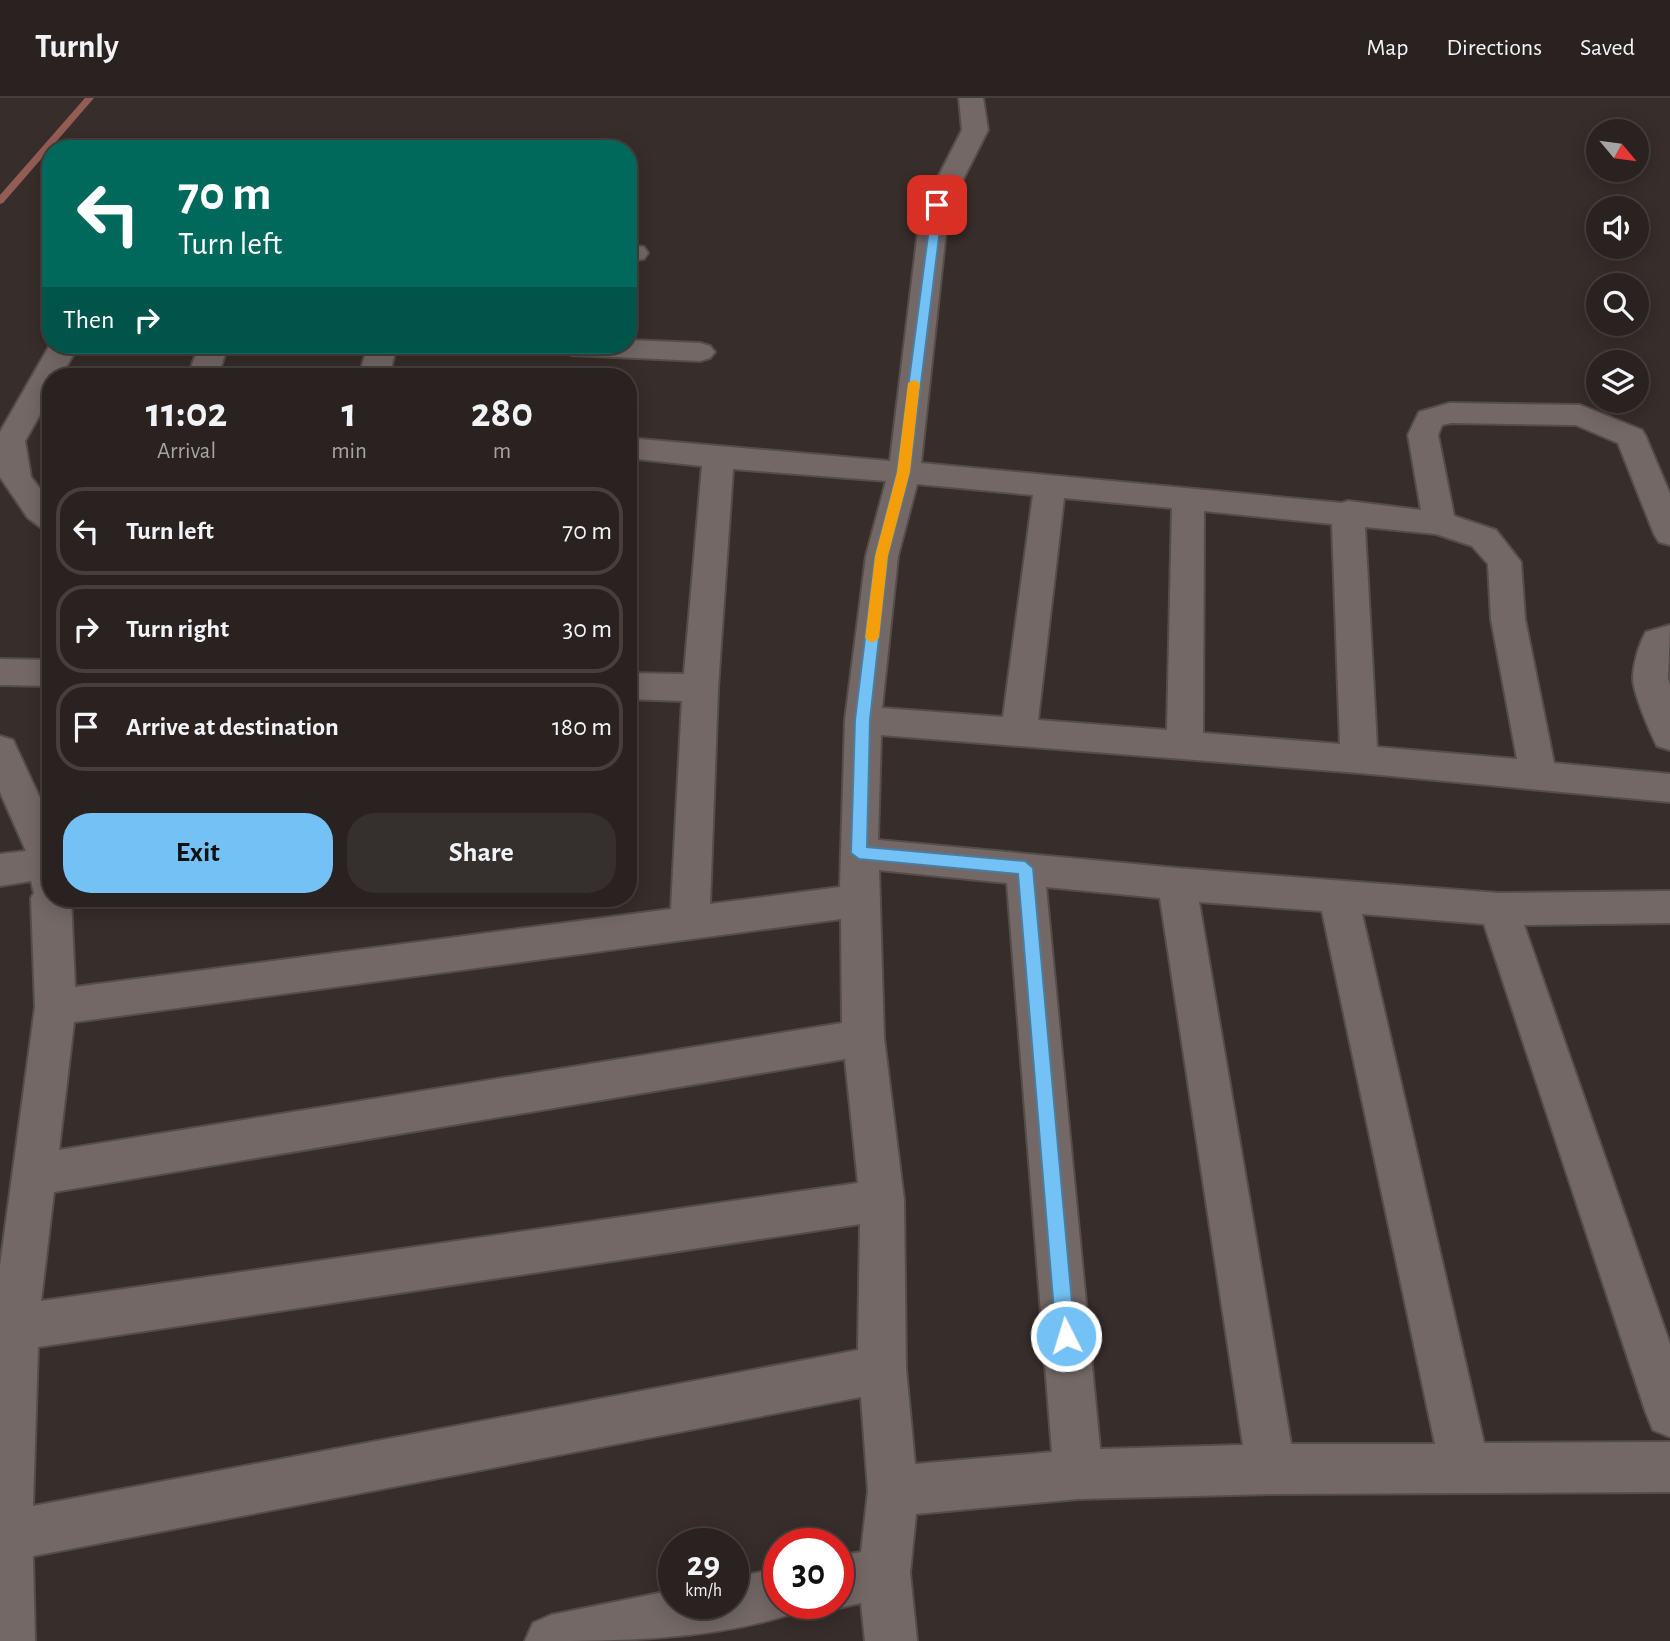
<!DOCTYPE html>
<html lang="en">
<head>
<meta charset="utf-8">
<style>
	body { margin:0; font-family:"Alegreya Sans",sans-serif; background:#352f2d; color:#f1f3f6; height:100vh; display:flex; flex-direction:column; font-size:26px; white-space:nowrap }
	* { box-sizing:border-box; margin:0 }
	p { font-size:23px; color:#a5a4a5 }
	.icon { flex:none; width:38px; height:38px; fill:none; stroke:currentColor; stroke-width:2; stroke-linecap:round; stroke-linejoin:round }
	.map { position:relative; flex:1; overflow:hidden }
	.side { position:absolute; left:42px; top:270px; width:595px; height:539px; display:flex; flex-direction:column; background:#292220; border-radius:28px; box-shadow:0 4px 18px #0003,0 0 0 2px #453f3e }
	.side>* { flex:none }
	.hud { position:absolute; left:42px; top:42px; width:595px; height:214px; border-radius:28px; box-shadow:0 4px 18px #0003,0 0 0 2px #453f3e; background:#00695c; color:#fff; overflow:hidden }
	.needle { width:46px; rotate:119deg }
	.fabs { position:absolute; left:1586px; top:21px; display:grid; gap:14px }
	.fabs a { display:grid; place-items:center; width:63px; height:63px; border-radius:50%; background:#292220; box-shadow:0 4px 18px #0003,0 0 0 2px #453f3e; font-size:35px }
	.speed { position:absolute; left:658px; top:1430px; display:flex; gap:14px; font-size:35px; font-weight:700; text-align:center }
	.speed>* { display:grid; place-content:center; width:91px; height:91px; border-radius:50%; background:#292220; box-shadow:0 4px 18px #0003,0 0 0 2px #453f3e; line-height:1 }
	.speed small { font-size:18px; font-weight:400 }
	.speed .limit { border:10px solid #d22; background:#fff; color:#111 }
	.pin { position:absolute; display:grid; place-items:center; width:60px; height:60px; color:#fff; margin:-30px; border-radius:14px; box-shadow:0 4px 10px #0006 }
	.me { position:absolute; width:77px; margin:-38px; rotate:355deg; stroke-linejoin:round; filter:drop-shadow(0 0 5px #0008) }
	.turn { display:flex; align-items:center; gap:24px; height:147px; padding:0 21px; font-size:32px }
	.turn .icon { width:91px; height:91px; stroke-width:2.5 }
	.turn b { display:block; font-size:49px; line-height:60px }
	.then { display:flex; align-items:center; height:66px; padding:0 21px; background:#0003; gap:14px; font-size:26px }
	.eta { display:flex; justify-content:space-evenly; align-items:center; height:119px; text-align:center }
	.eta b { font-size:42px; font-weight:700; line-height:49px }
	.button { display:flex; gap:14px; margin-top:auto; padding:14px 21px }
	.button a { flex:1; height:80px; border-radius:28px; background:#73c1f5; color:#111; font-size:28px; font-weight:700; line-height:80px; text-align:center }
	.button a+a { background:#352f2d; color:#f1f3f6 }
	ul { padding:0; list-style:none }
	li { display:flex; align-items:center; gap:21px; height:88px; margin:0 14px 10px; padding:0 7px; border:4px solid #453f3e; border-radius:28px }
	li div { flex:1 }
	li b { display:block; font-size:26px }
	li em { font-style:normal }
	header { display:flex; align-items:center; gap:42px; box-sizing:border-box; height:98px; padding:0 35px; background:#292220; border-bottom:2px solid #453f3e }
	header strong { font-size:33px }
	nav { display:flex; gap:38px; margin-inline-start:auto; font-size:24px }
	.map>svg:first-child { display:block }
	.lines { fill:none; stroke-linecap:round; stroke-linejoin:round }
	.stream { fill:#935d54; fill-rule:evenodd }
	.minor-casing { stroke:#554d4b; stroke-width:4 }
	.minor { fill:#736866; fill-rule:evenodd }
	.route { fill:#73c1f5; stroke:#4b7d9f; stroke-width:2 }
	.slow { fill:#f59e0b }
</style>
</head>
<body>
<header>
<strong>Turnly</strong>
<nav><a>Map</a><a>Directions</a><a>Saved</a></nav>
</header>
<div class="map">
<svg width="1670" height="1543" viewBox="0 0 1670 1543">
	<rect width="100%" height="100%" fill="#372d2b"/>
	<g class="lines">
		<polygon class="stream" points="85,0 94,0 3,105 0,106 0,97"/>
		<g class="minor-casing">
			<g id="minor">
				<path d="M959,0H983L988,32L950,107L946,133L921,365L1342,405L1348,403L1421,412L1408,337L1419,314L1450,305L1580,307L1642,332L1646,339L1670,396V447L1659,444L1654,436L1618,345L1576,327L1451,325L1442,327L1438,337L1454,418L1496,432L1521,464L1525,521L1554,665L1670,676V704L1359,675L881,637L878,742L1177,770L1499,795L1670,793V825L1524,827L1670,1246V1339L1653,1332L1646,1315L1484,826L1362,816L1484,1345L1670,1344V1394L1271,1396L1078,1401L916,1416L910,1475L917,1543H865L861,1505L838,1510L827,1505H838V1458L861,1454L868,1393L861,1299L33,1458L35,1543H0V1168L35,909L31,800L34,795L31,783L0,788V756L26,753L0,694V638L13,642L51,724V800H71L75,889L671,811L682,603L628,601V575L684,576L702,368L628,360V340L890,363L918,133L924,107L962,32ZM733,371L886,383L866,458L845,622L840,789L710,806L718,590ZM917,386L1033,397L1003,619L882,610L898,458ZM1064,400L1172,410L1167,632L1038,622ZM1204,413L1332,426L1340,646L1203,635ZM1365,429L1436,436L1472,448L1488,466L1491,521L1517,661L1377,649ZM879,772L1007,785L1052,1354L915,1366L906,1271L904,1102L884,940ZM1046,789L1160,800L1243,1347L1100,1351ZM1199,804L1322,813L1435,1346H1291ZM841,821L842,925L59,1052L74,924ZM845,961L858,1085L41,1203L54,1094ZM860,1126L858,1252L33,1408L38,1249Z"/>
				<polygon points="628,147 644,149 648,155 644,161 628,163"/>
				<polygon points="628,242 700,245 710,248 715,254 710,260 700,263 572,257 562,254 557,248 628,247"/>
				<polygon points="51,245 79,247 61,278 51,278 51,297 25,343 31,379 51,405 51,432 40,429 28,420 0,379 0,334"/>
				<polygon points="199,247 228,247 218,278 188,278"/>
				<polygon points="368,247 397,247 389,278 359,278"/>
				<path d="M1670,527L1668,580L1670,587V652L1657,648C1650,634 1632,593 1633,578C1634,564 1639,546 1646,534Z"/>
				<polygon points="0,561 51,562 51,588 0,587"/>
				<path d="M779,1470V1505H801L797,1514C711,1543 616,1543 525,1543L533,1525L551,1517L674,1492V1505H733V1480Z"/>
			</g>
		</g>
		<use href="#minor" class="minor"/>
	</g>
	<polygon class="route" points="937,103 943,107 910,374 888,458 870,622 867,749 1025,763 1033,770 1075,1238 1073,1245 1066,1248 1059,1245 1056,1238 1018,776 859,761 851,755 855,622 875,458 897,374 932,107"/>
	<polygon class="slow" points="914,282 920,285 910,374 888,458 879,540 872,545 865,540 875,458 897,374 908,285"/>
</svg>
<div class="fabs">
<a><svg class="needle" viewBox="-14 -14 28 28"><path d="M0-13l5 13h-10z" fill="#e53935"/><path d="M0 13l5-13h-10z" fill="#a5a4a5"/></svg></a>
<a><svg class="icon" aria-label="sound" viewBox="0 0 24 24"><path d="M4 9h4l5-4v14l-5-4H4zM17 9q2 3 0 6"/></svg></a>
<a><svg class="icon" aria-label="search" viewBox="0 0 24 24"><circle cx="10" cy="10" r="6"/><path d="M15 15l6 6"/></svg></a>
<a><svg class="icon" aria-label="layers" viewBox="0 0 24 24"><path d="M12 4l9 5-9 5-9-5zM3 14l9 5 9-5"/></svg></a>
</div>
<div class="speed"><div>29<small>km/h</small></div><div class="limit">30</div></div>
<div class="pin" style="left:937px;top:107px;background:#d93025"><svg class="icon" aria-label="arrive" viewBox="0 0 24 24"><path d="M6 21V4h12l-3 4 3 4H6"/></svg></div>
<svg class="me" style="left:1066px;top:1238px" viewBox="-20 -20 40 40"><circle r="17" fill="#73c1f5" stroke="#fff" stroke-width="3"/><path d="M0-11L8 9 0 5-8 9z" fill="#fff"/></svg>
<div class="hud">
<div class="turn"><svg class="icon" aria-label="left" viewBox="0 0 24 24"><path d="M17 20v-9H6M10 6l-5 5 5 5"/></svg><div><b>70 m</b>Turn left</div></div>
<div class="then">Then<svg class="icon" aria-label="right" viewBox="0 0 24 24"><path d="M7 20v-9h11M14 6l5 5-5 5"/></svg></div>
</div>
<section class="side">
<div class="eta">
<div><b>11:02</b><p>Arrival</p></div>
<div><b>1</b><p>min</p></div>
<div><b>280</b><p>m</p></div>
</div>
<ul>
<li><svg class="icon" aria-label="left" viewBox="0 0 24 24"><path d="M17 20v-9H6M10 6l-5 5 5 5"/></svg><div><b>Turn left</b></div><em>70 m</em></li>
<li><svg class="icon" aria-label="right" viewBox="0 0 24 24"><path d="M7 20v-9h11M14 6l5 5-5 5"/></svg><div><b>Turn right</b></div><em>30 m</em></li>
<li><svg class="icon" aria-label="arrive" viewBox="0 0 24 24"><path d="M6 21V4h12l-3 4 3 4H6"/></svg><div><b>Arrive at destination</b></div><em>180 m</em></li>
</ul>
<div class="button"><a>Exit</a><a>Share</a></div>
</section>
</div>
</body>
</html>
